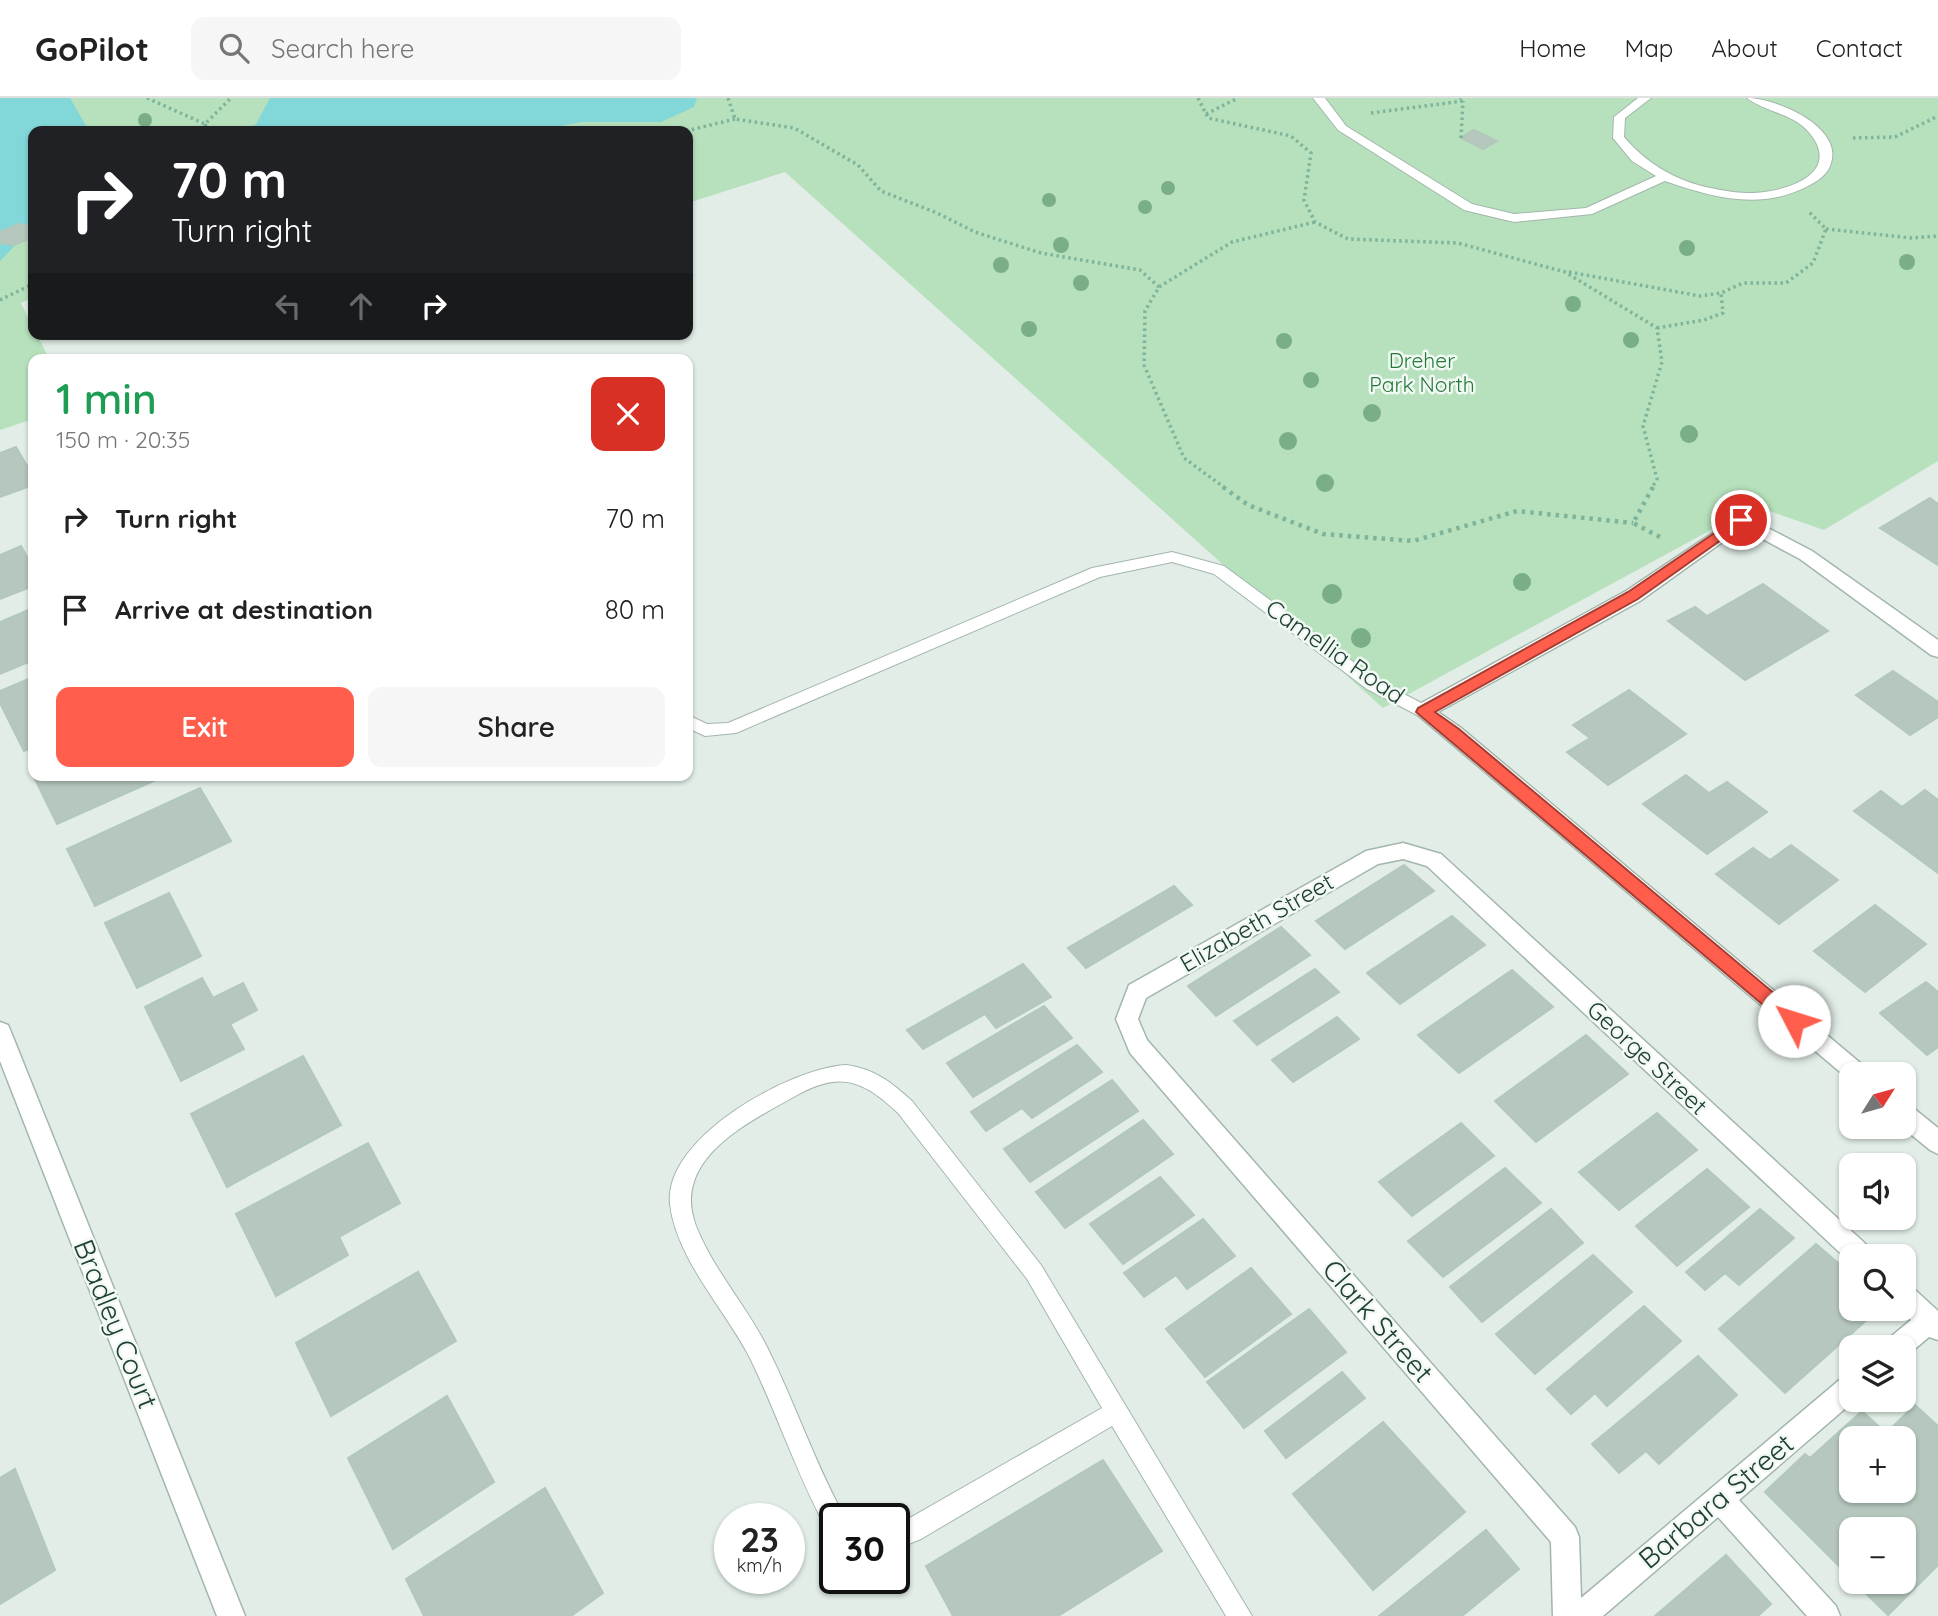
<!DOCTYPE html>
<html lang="en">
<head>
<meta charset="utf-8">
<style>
	body { margin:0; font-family:Quicksand,sans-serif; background:#f6f6f6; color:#222; height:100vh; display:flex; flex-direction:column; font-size:26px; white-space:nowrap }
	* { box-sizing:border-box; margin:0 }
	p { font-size:23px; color:#767676 }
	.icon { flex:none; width:38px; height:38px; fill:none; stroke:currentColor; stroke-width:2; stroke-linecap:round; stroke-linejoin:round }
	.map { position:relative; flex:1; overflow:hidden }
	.sheet { position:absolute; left:28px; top:256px; width:665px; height:427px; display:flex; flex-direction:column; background:#fff; border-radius:14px; box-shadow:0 2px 5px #0004 }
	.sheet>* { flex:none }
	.top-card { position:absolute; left:28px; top:28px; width:665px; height:214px; border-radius:14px; box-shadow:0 2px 5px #0004; background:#202124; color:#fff; overflow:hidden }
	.needle { width:46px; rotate:53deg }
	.controls { position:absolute; left:1839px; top:964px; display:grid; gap:14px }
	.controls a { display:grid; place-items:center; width:77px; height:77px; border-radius:14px; background:#fff; box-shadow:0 2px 5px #0004; font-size:35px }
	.speed { position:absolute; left:714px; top:1405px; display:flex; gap:14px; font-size:35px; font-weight:700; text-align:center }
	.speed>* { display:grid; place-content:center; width:91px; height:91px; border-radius:50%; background:#fff; box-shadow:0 2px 5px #0004; line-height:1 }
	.speed small { font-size:18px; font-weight:400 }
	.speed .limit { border:4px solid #111; border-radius:10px; background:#fff; color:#111 }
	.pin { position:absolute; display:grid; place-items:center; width:60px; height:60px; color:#fff; margin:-30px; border:4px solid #fff; border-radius:50%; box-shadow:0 2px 7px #0007 }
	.me { position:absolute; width:77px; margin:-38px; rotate:310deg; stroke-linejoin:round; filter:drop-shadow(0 0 5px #0008) }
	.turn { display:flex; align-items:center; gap:24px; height:147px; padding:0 28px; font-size:32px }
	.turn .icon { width:91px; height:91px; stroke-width:2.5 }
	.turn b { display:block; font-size:49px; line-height:60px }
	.lanes { display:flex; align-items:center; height:66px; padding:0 28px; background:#0003; justify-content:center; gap:35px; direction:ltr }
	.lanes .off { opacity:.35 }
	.round { display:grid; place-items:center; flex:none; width:74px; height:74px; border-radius:14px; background:#f6f6f6 }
	.summary { display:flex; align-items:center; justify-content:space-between; height:119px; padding:0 28px }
	h1 { font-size:42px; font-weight:600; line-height:52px; color:#1e9e55 }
	.cta { display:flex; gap:14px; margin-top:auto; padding:14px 28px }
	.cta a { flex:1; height:80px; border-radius:14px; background:#ff5e4d; color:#fff; font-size:28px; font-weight:600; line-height:80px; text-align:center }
	.cta a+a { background:#f6f6f6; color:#222 }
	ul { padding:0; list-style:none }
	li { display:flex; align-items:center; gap:21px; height:91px; padding:0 28px }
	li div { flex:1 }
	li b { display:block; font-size:26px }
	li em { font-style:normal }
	header { display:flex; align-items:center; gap:42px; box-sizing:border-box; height:98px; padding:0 35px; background:#fff; border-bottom:2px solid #e0e0e0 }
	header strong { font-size:33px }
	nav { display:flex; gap:38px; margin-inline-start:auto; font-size:24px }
	.search { width:490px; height:63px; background:#f6f6f6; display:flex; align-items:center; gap:18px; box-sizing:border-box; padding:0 24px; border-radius:14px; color:#767676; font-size:26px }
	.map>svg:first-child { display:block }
	.green { fill:#b7e1bc }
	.water { fill:#82d8d9 }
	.building { fill:#b6c8be; stroke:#b2c8bc; stroke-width:2; fill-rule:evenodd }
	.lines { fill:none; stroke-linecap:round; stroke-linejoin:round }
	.lane-casing { stroke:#a3b6ac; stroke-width:2 }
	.street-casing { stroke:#a3b6ac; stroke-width:3 }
	.path-far1 { stroke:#7db49b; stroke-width:3.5; stroke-dasharray:2.5 3.5; stroke-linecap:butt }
	.path { stroke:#7db49b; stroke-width:4.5; stroke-dasharray:3.5 5; stroke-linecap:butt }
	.lane { fill:#fff; fill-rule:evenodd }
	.street { fill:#fff; fill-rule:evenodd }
	.tree { fill:#79ae87 }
	.route { fill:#ff5e4d; stroke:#a63d32; stroke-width:2 }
	.labels { text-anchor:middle; stroke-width:5; stroke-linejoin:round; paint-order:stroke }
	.far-park-label { font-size:21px; fill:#247b39; stroke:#f2f9f4 }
	.street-label { font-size:24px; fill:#1f4032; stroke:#f2f9f4 }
	.near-street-label { font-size:28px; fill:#1f4032; stroke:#f2f9f4 }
</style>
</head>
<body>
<header>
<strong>GoPilot</strong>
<div class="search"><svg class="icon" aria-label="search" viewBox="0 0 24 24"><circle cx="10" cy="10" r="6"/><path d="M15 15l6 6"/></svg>Search here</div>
<nav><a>Home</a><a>Map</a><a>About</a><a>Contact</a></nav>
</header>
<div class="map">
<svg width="1938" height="1518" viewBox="0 0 1938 1518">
	<rect width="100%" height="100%" fill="#e1ede6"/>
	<polygon class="green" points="0,0 1938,0 1938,363 1824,432 1755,408 1383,610 785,74 688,105 688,33 33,33 33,200 21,205 33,230 33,236 37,236 49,261 33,261 33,321 0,332"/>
	<g class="water">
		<polygon points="0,0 70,0 89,33 33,33 33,129 0,163"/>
		<polygon points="270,0 697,0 694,9 661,24 582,24 534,33 242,33 256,26"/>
	</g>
	<g class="building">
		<polygon points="1474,32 1497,43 1483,51 1461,40"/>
		<polygon points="18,126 33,128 33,139 14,147 0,145 0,134"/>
		<polygon points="16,349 33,378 33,387 0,399 0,355"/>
		<polygon points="1930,400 1938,406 1938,467 1880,430"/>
		<polygon points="21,448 33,470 33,488 0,501 0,457"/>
		<polygon points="1763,486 1828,533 1745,582 1668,523 1695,509 1707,518"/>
		<polygon points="33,510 33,562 0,576 0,524"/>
		<polygon points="1893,573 1938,604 1938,619 1910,637 1856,597"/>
		<polygon points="33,579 33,649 24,653 0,605 0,593"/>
		<polygon points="1629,592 1686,636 1608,687 1567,654 1590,640 1573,627"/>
		<polygon points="33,677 164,677 165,678 57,726"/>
		<polygon points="1686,677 1709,695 1727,684 1767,714 1707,756 1643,706"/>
		<polygon points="200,690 231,743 95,808 67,751"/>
		<polygon points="1925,692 1938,702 1938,775 1854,713 1881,693 1902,709"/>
		<polygon points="1791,747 1838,782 1779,826 1716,776 1753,750 1770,762"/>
		<polygon points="1404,767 1434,793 1345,851 1316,823"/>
		<polygon points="1174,788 1192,807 1086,870 1068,850"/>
		<polygon points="169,795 201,858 137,890 105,825"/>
		<polygon points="1875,807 1926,846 1865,894 1814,853"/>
		<polygon points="1452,818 1485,847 1400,906 1367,875"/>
		<polygon points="1281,829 1310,857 1216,918 1188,888"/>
		<polygon points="1023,866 1051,899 996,930 985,916 923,951 907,932"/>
		<polygon points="1315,871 1339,894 1257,947 1234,923"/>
		<polygon points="1512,872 1553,909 1459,975 1418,937"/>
		<polygon points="202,880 213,900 243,885 257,912 230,926 244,951 181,983 145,909"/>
		<polygon points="1926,884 1938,894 1938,949 1927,957 1880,915"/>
		<polygon points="1044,908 1072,940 973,999 947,965"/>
		<polygon points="1337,919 1359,941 1293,984 1272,962"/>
		<polygon points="1586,937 1628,976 1536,1044 1495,1003"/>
		<polygon points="1077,947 1102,974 1032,1020 1022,1010 986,1033 971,1014"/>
		<polygon points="303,958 341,1027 227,1089 191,1016"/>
		<polygon points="1112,982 1138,1013 1030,1084 1004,1051"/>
		<polygon points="1657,1015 1697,1052 1619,1112 1579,1074"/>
		<polygon points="1143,1022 1173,1056 1065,1130 1036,1094"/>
		<polygon points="1461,1025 1494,1058 1412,1118 1379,1084"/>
		<polygon points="368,1045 400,1105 339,1139 348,1157 276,1198 236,1116"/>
		<polygon points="1505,1070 1541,1105 1443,1179 1408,1143"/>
		<polygon points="1707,1071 1749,1109 1677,1168 1636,1128"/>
		<polygon points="1160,1079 1194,1117 1123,1166 1090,1126"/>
		<polygon points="1551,1111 1583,1145 1482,1224 1450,1189"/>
		<polygon points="1760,1111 1794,1140 1739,1187 1725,1175 1705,1192 1686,1174"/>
		<polygon points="1203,1121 1235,1158 1187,1191 1176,1177 1144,1199 1124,1175"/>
		<polygon points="1816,1146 1852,1177 1852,1211 1879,1211 1785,1295 1719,1231"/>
		<polygon points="1593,1157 1632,1194 1535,1276 1496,1236"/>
		<polygon points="1251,1170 1291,1216 1205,1279 1166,1231"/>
		<polygon points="418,1174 456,1243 331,1318 296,1245"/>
		<polygon points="1644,1208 1681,1243 1607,1308 1595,1295 1571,1316 1547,1291"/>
		<polygon points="1309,1211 1346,1254 1244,1330 1207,1284"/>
		<polygon points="1698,1258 1737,1297 1659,1366 1646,1353 1619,1375 1592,1346"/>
		<polygon points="1342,1274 1365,1300 1286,1360 1265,1333"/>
		<polygon points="447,1298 494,1384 393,1451 348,1360"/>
		<path d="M1915,1307L1938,1328V1467L1888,1517L1854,1484H1904V1432H1852V1481L1765,1394L1805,1356L1810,1360L1862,1313L1886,1335ZM1852,1340H1904V1393H1852Z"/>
		<polygon points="1383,1324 1465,1414 1373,1492 1293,1396"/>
		<polygon points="1103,1362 1162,1453 1058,1518 953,1518 926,1468"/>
		<polygon points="15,1371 55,1472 0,1506 0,1380"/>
		<polygon points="545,1390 603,1495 571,1518 424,1518 406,1481"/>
		<polygon points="1486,1432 1519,1471 1462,1518 1379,1518"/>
		<polygon points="1726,1457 1771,1506 1758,1518 1655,1518"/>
	</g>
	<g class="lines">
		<g class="lane-casing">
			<g id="lane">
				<path d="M1313,0H1325L1346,28L1472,106L1514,116L1586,110L1656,78L1632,63L1613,40L1614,19L1638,0H1651L1625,20L1624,39C1646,65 1676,83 1710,90C1722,92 1735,95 1747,95C1775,96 1839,81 1814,41C1798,15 1768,16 1747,0C1775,0 1843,28 1831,65C1828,76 1819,82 1810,87C1762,113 1714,100 1665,83L1592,116L1514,124L1464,112L1338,32Z"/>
				<polygon points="1172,454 1224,468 1379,583 1429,609 1431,613 1429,617 1417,617 1367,591 1214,476 1172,464 1100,479 736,635 705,638 688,630 688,617 707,626 728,625 1092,470"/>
				<path d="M846,967C875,971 891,984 912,1003L1041,1167L1252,1518H1226L1112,1328L921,1441L894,1452V1429L1102,1310L1027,1181L898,1015C860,979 837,973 790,1001C756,1020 704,1046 693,1087C689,1101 691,1114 696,1128C713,1171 745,1206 766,1247C794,1302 813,1361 843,1416L845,1421H835V1435L827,1432C797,1377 778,1318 751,1262C727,1214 676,1161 670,1106C663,1040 790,970 846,967Z"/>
			</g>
		</g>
		<g class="street-casing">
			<g id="street">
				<polygon points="1741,416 1812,453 1938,542 1938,559 1931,557 1800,461 1742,430 1640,503 1438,614 1461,630 1865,969 1868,976 1852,976 1852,984 1413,613 1416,608 1626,493"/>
				<polygon points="1403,745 1441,756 1870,1150 1873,1158 1852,1158 1852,1166 1427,768 1403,761 1378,766 1146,900 1138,921 1147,942 1575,1429 1579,1439 1581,1500 1843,1279 1852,1275 1852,1302 1855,1302 1739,1402 1836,1508 1840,1518 1807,1518 1718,1419 1603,1518 1553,1518 1551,1444 1130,955 1116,921 1129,887 1366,753"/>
				<polygon points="0,924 8,927 11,934 245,1518 217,1518 0,963"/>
				<polygon points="1904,1006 1912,1009 1938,1030 1938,1056 1930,1052 1902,1029"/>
				<polygon points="1904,1186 1913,1190 1938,1213 1938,1242 1929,1239 1904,1260 1904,1250 1884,1250 1888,1241 1911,1222 1900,1211 1904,1211"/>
			</g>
		</g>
		<g class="path-far1">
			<polyline points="147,0 205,26 231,0"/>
			<polyline points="728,0 735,21 794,30 858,67 881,93 937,115 975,134 1041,155 1140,172 1159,189"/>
			<polyline points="1198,0 1208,20 1291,38 1311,55 1304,102 1315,124 1348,141 1458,145 1565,174 1657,230 1662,264 1643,328 1657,381 1652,390"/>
			<polyline points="1371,15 1463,3 1460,0"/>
			<polyline points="1206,16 1236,1"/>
			<polyline points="205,26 207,33"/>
			<polyline points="686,33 735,21"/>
			<polyline points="1461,40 1463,3"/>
			<polyline points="1853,40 1895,39 1938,18"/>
			<polyline points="1826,131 1912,140 1938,138"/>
			<polyline points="1569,174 1700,198 1721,195 1743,185 1786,185 1813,165 1826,131 1808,113"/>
			<polyline points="0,202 33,186"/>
			<polyline points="1657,230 1704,222 1723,215 1721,195"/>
			<polyline points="1225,390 1184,360 1144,267 1145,213 1159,189 1232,144 1315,124"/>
		</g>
		<g class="path">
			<polyline points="1223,389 1248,407 1323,436 1413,443 1517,413 1633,425"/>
			<polyline points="1653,389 1633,425 1664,441"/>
		</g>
		<use href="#lane" class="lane"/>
		<use href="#street" class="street"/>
	</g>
	<g class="tree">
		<circle cx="145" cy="22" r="7"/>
		<circle cx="1168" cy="90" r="7"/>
		<circle cx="1049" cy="102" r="7"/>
		<circle cx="1145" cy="109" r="7"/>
		<circle cx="1061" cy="147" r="8"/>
		<circle cx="1687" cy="150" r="8"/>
		<circle cx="1907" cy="164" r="8"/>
		<circle cx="1001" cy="167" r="8"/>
		<circle cx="1081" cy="185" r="8"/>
		<circle cx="1573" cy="206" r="8"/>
		<circle cx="1029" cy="231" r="8"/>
		<circle cx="1631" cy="242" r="8"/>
		<circle cx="1284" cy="243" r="8"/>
		<circle cx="1311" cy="282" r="8"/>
		<circle cx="1372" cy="315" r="9"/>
		<circle cx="1689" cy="336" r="9"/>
		<circle cx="1288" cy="343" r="9"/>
		<circle cx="1325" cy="385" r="9"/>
		<circle cx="1522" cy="484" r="9"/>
		<circle cx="1332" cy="496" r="10"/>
		<circle cx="1361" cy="540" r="10"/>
	</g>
	<polygon class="route" points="1741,417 1745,419 1745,425 1638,501 1435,614 1459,631 1800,917 1802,923 1800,928 1794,930 1788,928 1416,614 1418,610 1628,494"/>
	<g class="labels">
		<g class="far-park-label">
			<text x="1422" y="270">Dreher<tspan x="1422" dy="24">Park North</tspan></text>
		</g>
		<g class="street-label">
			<text transform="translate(1335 554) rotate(35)" y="8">Camellia Road</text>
			<text transform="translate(1257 825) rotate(-30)" y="8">Elizabeth Street</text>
			<text transform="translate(1647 960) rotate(43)" y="8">George Street</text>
		</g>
		<g class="near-street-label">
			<text transform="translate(1378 1223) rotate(49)" y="10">Clark Street</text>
			<text transform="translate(116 1226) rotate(68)" y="10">Bradley Court</text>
			<text transform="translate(1716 1403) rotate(-40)" y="10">Barbara Street</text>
		</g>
	</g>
</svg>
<div class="controls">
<a><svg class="needle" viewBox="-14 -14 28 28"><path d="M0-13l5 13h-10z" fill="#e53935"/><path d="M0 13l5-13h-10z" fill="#767676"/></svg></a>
<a><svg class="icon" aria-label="sound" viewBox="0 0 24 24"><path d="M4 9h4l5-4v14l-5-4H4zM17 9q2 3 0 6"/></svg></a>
<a><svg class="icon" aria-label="search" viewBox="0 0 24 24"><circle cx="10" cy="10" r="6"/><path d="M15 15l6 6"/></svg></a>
<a><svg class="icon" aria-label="layers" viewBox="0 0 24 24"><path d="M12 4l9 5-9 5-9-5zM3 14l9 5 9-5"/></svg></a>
<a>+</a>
<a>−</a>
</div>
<div class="speed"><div>23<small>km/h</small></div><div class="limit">30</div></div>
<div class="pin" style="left:1741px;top:422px;background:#d93025"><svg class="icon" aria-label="arrive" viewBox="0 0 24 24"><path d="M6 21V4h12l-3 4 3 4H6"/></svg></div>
<svg class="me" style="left:1794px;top:923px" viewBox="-20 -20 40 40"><circle r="19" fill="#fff"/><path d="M0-13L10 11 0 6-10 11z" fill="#ff5e4d"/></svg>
<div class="top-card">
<div class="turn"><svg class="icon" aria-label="right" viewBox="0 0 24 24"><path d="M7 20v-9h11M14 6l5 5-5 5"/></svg><div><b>70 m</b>Turn right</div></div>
<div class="lanes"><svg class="icon off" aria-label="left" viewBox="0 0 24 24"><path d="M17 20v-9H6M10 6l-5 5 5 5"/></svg><svg class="icon off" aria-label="ahead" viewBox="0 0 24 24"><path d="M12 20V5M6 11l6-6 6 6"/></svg><svg class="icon" aria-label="right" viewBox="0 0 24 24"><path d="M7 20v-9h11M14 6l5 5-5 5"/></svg></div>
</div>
<section class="sheet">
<div class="summary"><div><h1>1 min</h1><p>150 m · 20:35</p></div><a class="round" style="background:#d93025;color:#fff"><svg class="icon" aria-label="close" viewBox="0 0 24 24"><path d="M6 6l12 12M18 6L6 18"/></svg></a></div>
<ul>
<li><svg class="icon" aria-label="right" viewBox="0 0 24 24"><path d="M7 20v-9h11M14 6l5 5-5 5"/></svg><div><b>Turn right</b></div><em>70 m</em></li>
<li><svg class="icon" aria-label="arrive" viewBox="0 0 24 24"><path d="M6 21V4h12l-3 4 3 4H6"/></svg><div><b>Arrive at destination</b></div><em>80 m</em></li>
</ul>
<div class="cta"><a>Exit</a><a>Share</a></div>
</section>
</div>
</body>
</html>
